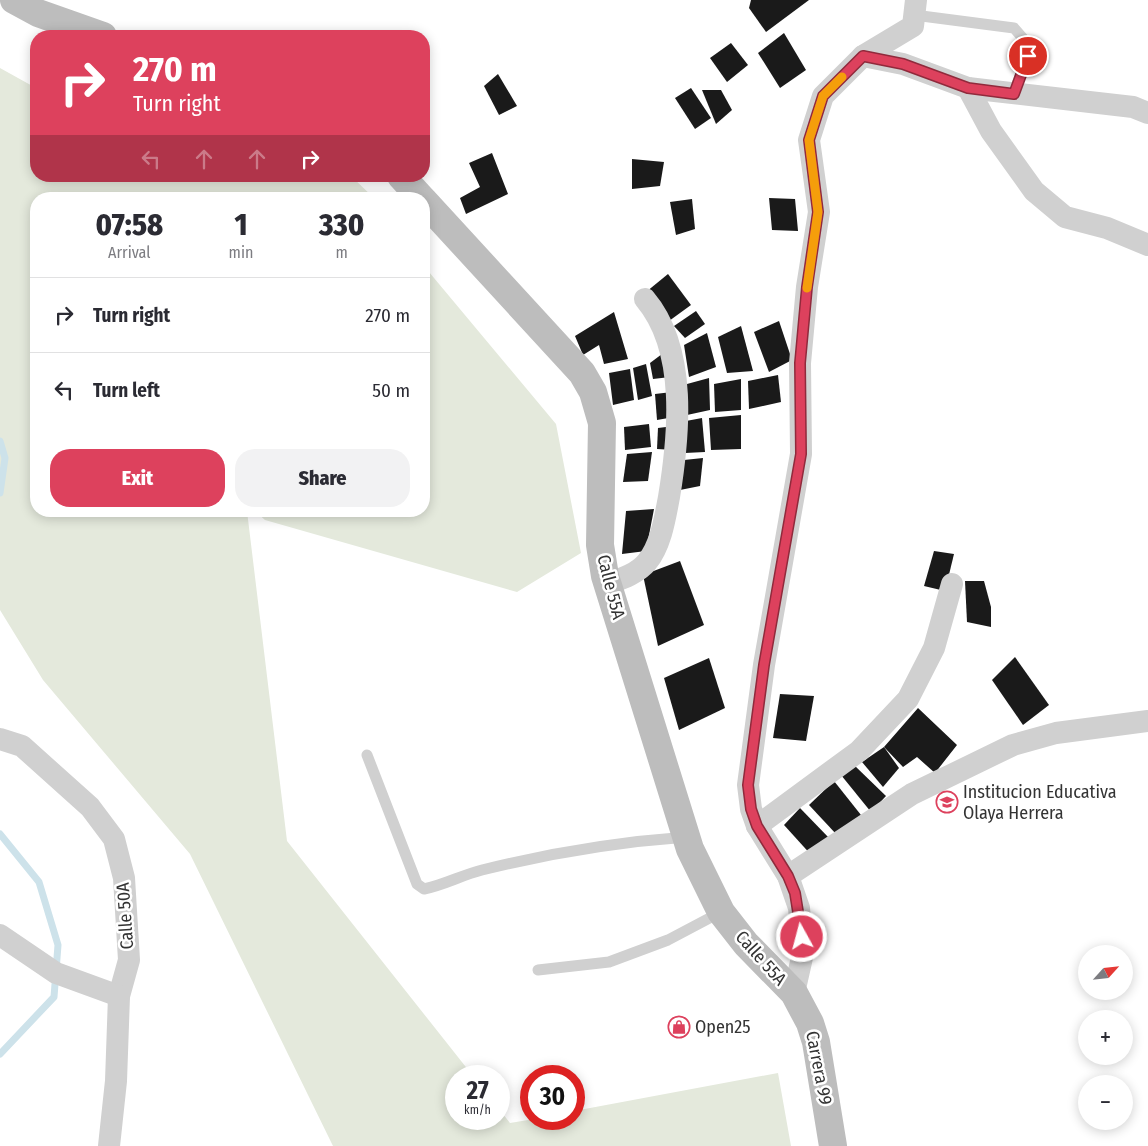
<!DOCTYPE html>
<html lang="en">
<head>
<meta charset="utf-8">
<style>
	body { margin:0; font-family:"Fira Sans Condensed",sans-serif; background:#f2f2f3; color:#2b2b33; height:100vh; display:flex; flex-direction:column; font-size:19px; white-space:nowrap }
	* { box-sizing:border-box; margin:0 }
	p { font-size:16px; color:#7c7c81 }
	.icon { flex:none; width:28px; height:28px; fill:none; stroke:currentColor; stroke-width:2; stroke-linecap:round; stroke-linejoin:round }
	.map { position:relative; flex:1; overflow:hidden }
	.details { position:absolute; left:30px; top:192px; width:400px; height:325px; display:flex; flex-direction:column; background:#fff; border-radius:20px; box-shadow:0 2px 12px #0003 }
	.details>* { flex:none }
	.top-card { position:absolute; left:30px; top:30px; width:400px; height:152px; border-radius:20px; box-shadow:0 2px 12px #0003; background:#dd415d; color:#fff; overflow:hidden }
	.needle { width:32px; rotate:63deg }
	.controls { position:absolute; left:1078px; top:945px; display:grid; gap:10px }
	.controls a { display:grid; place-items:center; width:55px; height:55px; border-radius:50%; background:#fff; box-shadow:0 2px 12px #0003; font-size:25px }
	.speed { position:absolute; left:445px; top:1065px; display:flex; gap:10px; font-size:25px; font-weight:700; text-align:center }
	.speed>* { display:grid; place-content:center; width:65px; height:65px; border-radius:50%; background:#fff; box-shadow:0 2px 12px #0003; line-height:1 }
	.speed small { font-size:12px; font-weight:400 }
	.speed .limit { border:8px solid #d22; background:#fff; color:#111 }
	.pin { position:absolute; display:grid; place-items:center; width:42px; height:42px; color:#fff; margin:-21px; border:2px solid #fff; border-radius:50%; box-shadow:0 1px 5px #0007 }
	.me { position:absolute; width:55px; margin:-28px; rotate:353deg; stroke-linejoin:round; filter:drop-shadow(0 0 4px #0008) }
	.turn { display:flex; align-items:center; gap:18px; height:105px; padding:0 20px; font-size:22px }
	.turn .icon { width:65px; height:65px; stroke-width:2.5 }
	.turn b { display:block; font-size:35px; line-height:42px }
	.lanes { display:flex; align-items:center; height:48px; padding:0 20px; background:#0003; justify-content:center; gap:25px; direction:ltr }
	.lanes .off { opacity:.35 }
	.eta { display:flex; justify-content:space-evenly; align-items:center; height:85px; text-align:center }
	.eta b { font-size:30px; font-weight:800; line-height:35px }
	.primary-button { display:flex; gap:10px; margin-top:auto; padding:10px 20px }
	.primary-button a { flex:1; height:58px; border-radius:20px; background:#dd415d; color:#fff; font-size:20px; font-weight:800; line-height:58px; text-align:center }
	.primary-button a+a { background:#f2f2f3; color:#2b2b33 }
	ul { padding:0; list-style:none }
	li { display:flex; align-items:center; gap:15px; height:75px; padding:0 20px; border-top:1px solid #e1e1e2 }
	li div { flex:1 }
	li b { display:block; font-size:19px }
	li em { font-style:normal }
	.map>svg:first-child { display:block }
	.green { fill:#e4e9dc }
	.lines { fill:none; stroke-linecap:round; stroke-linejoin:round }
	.stream { stroke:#cde2ea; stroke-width:7 }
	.building { fill:#1a1a1a }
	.lane { stroke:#d0d0d0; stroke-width:11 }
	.street { stroke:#d0d0d0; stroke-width:22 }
	.secondary { stroke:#bdbdbd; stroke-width:28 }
	.route-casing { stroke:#902a3c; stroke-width:12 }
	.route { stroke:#dd415d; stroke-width:9 }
	.slow { stroke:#f59e0b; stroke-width:9 }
	.labels { text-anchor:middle; stroke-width:5; stroke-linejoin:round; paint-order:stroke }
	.street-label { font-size:18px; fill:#333; stroke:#fff }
	.poi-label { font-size:18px; fill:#333; stroke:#fff; text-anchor:start }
</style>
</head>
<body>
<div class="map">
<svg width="1148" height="1146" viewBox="0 0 1148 1146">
	<rect width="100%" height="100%" fill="#fff"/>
	<g class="green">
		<polygon points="0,68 36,88 36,176 351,176 375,199 36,199 36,511 247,511 287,841 473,1076 456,1076 456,1119 499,1119 499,1109 510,1123 534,1119 574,1119 574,1111 778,1073 791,1146 333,1146 190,854 43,680 0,610"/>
		<polygon points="424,266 556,424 581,553 517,592 265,520 255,511 424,511"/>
	</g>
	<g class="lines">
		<g class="stream">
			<polyline points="0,441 5,458 0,493"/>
			<polyline points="0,834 39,882 58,945 54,997 0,1054"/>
		</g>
	</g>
	<g class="building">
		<polygon points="751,0 809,0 766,32 749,8"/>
		<polygon points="784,33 806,70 780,88 758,53"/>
		<polygon points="731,43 748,65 727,82 710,58"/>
		<polygon points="498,74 517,106 499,115 484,86"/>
		<polygon points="691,88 711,118 695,129 675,98"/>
		<polygon points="702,90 721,90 732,110 716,124"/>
		<polygon points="492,153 508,194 466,214 460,198 480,187 469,163"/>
		<polygon points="632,159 664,162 660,186 632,189"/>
		<polygon points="769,198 795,199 798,231 772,230"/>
		<polygon points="692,199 695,229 676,235 670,202"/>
		<polygon points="668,274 691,305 669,321 646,292"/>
		<polygon points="696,311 705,324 685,338 674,326"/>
		<polygon points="614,312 628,359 604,364 599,345 583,355 575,336"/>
		<polygon points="779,321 792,360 769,372 754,332"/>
		<polygon points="741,326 753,371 727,373 718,337"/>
		<polygon points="707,333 716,367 689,377 684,345"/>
		<polygon points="662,354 670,377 653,379 650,363"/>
		<polygon points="646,364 652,396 638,400 633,368"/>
		<polygon points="630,369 634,400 613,405 609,373"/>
		<polygon points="778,375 781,402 749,409 748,381"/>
		<polygon points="709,378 710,410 687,415 687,384"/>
		<polygon points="741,379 741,410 715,412 714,384"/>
		<polygon points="672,392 674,417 657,420 655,394"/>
		<polygon points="741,415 741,449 711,450 709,418"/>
		<polygon points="702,418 705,452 685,453 686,421"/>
		<polygon points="649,424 651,447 625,450 624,427"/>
		<polygon points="674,426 674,450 657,449 658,428"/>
		<polygon points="652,452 648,481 623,482 627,454"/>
		<polygon points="703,458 700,486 680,490 684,460"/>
		<polygon points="654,509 646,551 622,554 626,511"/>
		<polygon points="934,551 954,554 945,591 924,586"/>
		<polygon points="680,561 704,625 658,646 643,575"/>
		<polygon points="965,581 984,581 991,607 991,627 967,622"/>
		<polygon points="1015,657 1049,705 1023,725 992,680"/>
		<polygon points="709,658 725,708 679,730 664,678"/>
		<polygon points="780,694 814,696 806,741 773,738"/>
		<polygon points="918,708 957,745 935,773 917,757 903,767 884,747"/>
		<polygon points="884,747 899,768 883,787 862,762"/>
		<polygon points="855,766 886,796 871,812 841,775"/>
		<polygon points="834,781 861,815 837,835 809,805"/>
		<polygon points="800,808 830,839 813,857 784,825"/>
	</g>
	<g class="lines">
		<g class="lane">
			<polyline points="914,15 1014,28 1028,44 1028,57 1013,94"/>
			<path d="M367,755L417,884L424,889C444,885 462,875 482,870C550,853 617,842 687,837"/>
			<polyline points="538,970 609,962 668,940 721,912"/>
		</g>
		<g class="street">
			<polyline points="863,56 903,64 968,88 1133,107 1148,113"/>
			<polyline points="968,88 991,131 1034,191 1065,217 1107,228 1148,245"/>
			<path d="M607,584C621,579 637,574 647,562C661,545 665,518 669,497C679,436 688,350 645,299"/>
			<polyline points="0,739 22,746 90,807 114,839 124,878 129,960 119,996 116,1081 109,1146"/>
			<polyline points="757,826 859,751 908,699 934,648 952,584"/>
			<polyline points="788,876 912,794 1013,745 1056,733 1148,721"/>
			<polyline points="0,935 56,973 119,996"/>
			<polyline points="794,993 803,953 799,908 788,876 757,826 751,809 748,785 764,665 801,454 800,363 807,287 819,212 809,140 823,96 863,56 913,26 916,0"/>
		</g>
		<g class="secondary">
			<polyline points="14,0 38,13 103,36"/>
			<polyline points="401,176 422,199"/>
			<polyline points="424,201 582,373 593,392 602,423 600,545 605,576 690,849 721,912 746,944 794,993 810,1023 816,1042 833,1146"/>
		</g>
	</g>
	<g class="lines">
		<g class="route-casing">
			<polyline id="route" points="802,937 795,893 788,876 757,826 751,809 748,785 764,665 801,454 800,363 807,287 818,212 809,140 823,96 863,56 903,64 968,88 1014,94 1028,56"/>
		</g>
		<use href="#route" class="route"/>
		<polyline class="slow" points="807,288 818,212 809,140 823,96 842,77"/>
	</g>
	<defs>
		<g id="school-ring" transform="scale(1.125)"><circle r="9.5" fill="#fff" stroke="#dd415d" stroke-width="1.5"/><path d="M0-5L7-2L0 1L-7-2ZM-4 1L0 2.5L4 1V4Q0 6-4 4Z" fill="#dd415d"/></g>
		<g id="shop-ring" transform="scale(1.125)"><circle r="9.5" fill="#fff" stroke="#dd415d" stroke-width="1.5"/><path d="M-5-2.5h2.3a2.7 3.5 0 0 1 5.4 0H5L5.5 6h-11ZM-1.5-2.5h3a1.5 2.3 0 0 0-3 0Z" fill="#dd415d"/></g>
	</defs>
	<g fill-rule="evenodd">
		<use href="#school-ring" x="947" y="802"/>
		<use href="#shop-ring" x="679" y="1027"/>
	</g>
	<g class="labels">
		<g class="street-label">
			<text transform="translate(611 587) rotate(76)" y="6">Calle 55A</text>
			<text transform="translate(125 916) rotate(-94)" y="6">Calle 50A</text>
			<text transform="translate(761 958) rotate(48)" y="6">Calle 55A</text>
			<text transform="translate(819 1068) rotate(79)" y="6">Carrera 99</text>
		</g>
		<g class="poi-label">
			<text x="963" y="798">Institucion Educativa<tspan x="963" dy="21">Olaya Herrera</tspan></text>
			<text x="695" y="1033">Open25</text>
		</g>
	</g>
</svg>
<div class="controls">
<a><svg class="needle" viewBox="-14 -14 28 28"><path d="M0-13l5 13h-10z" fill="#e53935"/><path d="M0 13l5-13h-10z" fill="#7c7c81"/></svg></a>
<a>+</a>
<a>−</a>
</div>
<div class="speed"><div>27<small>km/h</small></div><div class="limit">30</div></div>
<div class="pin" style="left:1028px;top:56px;background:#d93025"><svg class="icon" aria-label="arrive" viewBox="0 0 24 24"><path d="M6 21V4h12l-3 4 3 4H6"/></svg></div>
<svg class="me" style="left:802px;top:937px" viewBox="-20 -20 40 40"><circle r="17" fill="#dd415d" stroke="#fff" stroke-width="3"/><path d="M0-11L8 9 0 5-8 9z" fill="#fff"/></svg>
<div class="top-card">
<div class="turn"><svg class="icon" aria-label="right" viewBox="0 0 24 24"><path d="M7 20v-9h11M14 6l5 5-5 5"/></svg><div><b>270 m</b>Turn right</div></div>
<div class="lanes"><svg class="icon off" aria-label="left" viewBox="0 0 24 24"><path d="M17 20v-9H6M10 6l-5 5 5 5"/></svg><svg class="icon off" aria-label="ahead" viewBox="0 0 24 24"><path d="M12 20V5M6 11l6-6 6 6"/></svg><svg class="icon off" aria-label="ahead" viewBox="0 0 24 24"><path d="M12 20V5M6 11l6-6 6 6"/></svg><svg class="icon" aria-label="right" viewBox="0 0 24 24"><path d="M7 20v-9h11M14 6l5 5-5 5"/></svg></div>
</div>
<section class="details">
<div class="eta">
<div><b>07:58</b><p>Arrival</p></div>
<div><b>1</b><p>min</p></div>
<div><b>330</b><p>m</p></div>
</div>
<ul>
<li><svg class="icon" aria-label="right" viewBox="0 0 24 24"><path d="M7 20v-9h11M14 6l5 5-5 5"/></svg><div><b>Turn right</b></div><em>270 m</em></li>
<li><svg class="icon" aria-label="left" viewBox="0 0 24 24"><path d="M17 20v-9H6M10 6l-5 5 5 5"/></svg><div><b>Turn left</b></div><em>50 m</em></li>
</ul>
<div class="primary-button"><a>Exit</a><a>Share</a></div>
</section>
</div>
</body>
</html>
